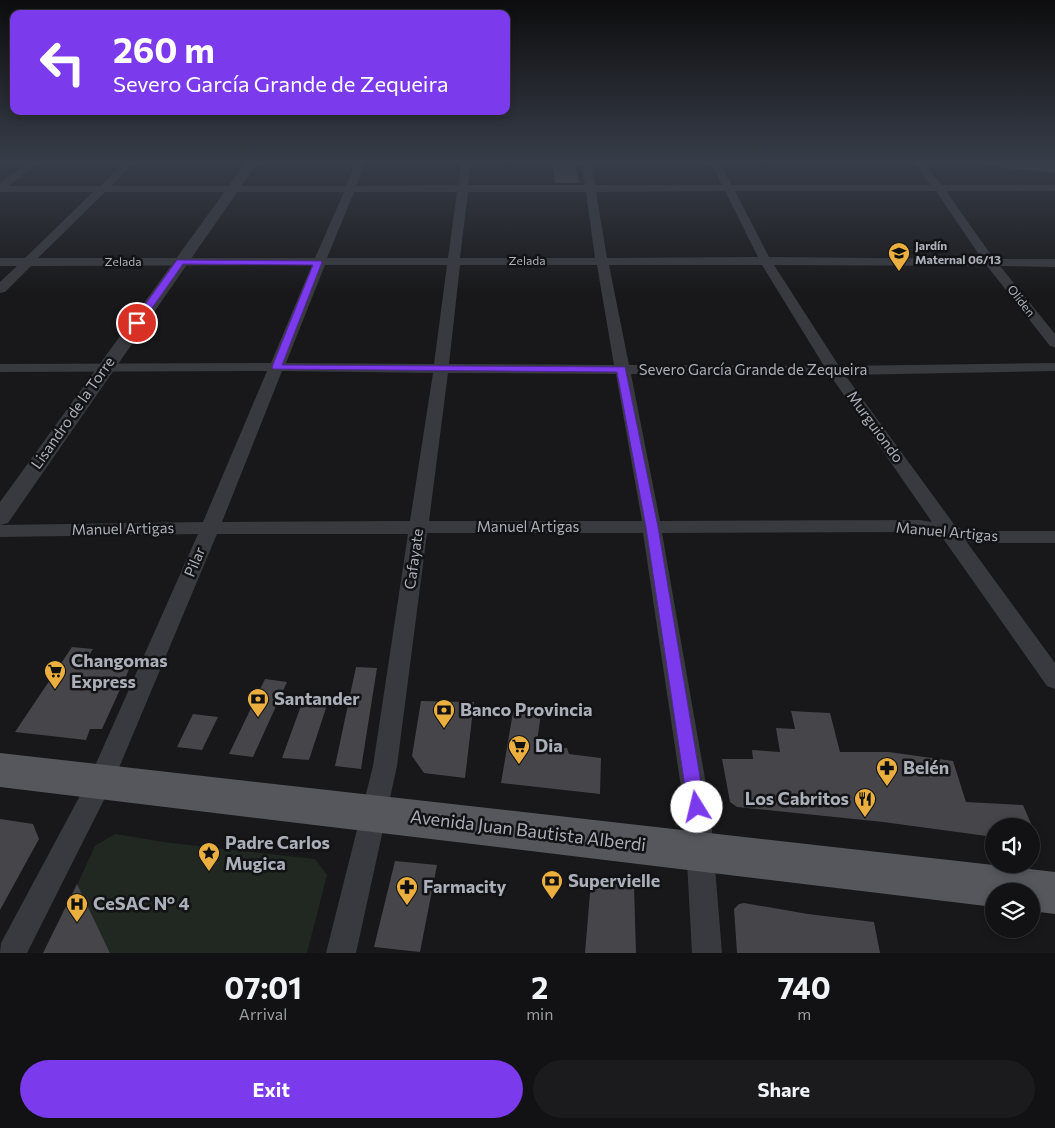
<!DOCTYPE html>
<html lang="en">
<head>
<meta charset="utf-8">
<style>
	body { margin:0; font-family:Commissioner,sans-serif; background:#1b1b1d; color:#f1f3f6; height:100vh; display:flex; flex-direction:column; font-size:19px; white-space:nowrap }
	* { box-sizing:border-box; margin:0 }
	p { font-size:16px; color:#9c9ea0 }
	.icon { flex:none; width:28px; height:28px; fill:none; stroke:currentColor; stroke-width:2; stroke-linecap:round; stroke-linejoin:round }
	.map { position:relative; height:953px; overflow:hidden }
	.details { display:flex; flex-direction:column; background:#121214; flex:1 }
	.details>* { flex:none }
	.hud { position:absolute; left:10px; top:10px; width:500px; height:105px; border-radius:10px; box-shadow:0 2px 8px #0003,0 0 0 1px #313234; background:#7c3aed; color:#fff; overflow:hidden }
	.controls { position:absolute; left:985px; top:818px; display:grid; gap:10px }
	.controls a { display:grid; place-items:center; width:55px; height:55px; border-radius:50%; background:#121214; box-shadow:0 2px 8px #0003,0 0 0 1px #313234; font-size:25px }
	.pin { position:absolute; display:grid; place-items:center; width:42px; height:42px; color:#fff; margin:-21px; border:2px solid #fff; border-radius:50%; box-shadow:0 1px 5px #0007 }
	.me { position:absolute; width:55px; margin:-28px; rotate:351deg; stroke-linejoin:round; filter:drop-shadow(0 0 4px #0008) }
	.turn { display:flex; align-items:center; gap:18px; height:105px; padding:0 20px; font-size:22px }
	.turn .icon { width:65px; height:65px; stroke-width:2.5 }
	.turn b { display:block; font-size:35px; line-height:42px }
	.eta { display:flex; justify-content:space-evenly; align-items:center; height:85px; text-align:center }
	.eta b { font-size:30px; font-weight:700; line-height:35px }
	.action { display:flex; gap:10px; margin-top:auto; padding:10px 20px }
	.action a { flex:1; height:58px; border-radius:30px; background:#7c3aed; color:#fff; font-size:20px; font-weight:700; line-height:58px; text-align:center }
	.action a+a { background:#1b1b1d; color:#f1f3f6 }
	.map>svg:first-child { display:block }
	.green { fill:#202821 }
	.building { fill:#45454a }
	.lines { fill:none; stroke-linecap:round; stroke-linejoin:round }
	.minor { fill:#393a3f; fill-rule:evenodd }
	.tertiary { fill:#393a3f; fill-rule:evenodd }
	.secondary { fill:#47494f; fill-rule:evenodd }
	.primary { fill:#55575d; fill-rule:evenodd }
	.route { fill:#7c3aed; stroke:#51269a }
	.labels { text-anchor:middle; stroke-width:5; stroke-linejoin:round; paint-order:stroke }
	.far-poi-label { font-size:12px; font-weight:bold; fill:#abafb9; stroke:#131315; text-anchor:start }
	.far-street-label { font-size:12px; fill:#abafb9; stroke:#131315 }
	.street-label { font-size:15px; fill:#abafb9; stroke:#131315 }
	.near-poi-label { font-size:18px; font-weight:bold; fill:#abafb9; stroke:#131315; text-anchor:start }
	.near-street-label { font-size:18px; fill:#abafb9; stroke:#131315 }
</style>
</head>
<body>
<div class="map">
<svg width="1055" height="953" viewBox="0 0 1055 953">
	<rect width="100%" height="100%" fill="#18181a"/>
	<polygon class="green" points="115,834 163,842 315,859 327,875 307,953 110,953 77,885 95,846"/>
	<g class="building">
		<polygon points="553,162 575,162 579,183 555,183"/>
		<polygon points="72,647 93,649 86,660 132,663 102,729 90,729 86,740 15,732"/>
		<polygon points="356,667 377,668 361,769 335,766"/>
		<polygon points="265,679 287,682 253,757 229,754"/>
		<polygon points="421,701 474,702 465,778 424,773 412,756"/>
		<polygon points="302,703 327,705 309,760 282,758"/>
		<polygon points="791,711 830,713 840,752 889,752 953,761 966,802 1023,805 1032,826 994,826 994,837 883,822 737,807 730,802 722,759 753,759 752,750 780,752 776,728 795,729"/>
		<polygon points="513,712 541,715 536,747 567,748 569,754 601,758 600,794 501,783"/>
		<polygon points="193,714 218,717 202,750 177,747"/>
		<polygon points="0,819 33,824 39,839 0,910"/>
		<polygon points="395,861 437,865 420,952 374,947"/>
		<polygon points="591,881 634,886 636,953 585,953"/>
		<polygon points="77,884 110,953 43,953"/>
		<polygon points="744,903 808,914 874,922 880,953 737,953 734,909 739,904"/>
	</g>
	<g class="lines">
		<path class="minor" d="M30,162H41L8,186H100L125,162H135L111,186H346L356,162H366L356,186L458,185L461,162H471L468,185H585L581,162H591L595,185H722L710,162H720L732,185H931L912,162H922L942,185H1055V191H946L994,259H1055V267L1000,266L1055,334V347L1050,346L987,266L774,265L839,366L1055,363V371L845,375L956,527L975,531H1055V543H975L966,541L1055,663V689L1047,686L942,537L920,532L662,533L710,807L722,953H692L684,807L643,533H427L397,766L356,953H326L373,766L408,534H217L113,782L27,953H0L1,943L90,777L198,534L0,537V525L203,522L267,371L0,372V364L271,363L312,265L31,266L5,292L0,293V282L17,266H0V258H25L93,192H0V182ZM725,191L758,257L607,258L596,192ZM735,191H936L982,259L769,257ZM105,192H344L315,258H38ZM354,192H457L448,258H327ZM468,192H586L595,258H460ZM325,265H447L434,364L286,363ZM460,265H597L614,365L449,364ZM609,265H762L824,366L629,365ZM282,371L433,373L410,521L222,522ZM448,373L616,374L642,521H429ZM631,374L830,375L932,522L920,520L660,521Z"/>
		<polygon class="tertiary" points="246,162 258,162 8,523 0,525 0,502"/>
		<polygon class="secondary" points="983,162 1026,162 1055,165 1055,173 989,166"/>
		<polygon class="primary" points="0,753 1055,872 1055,914 1031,911 1031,891 994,891 994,907 0,787"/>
	</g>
	<linearGradient id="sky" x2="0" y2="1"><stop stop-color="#0d0d0e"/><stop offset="0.55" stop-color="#373d49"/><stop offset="1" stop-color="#373d49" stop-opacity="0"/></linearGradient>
	<rect width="1055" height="295" fill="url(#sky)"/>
	<polygon class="route" points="177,260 321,261 322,262 282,365 625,367 658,527 705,807 703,812 697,814 691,812 688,807 646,527 617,372 273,369 272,367 313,265 183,264 140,325 134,325 132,323"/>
	<defs>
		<g id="school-pin" transform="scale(1.125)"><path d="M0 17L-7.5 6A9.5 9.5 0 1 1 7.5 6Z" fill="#ebaf3f" stroke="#131315"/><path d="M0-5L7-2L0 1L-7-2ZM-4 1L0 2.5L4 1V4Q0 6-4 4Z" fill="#111"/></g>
		<g id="supermarket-pin" transform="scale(1.125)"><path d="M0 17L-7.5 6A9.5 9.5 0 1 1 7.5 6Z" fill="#ebaf3f" stroke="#131315"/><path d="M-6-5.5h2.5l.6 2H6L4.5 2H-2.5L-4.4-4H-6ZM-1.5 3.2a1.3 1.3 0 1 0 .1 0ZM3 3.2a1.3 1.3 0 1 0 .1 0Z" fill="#111"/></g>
		<g id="bank-pin" transform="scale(1.125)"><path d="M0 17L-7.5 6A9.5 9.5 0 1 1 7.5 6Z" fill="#ebaf3f" stroke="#131315"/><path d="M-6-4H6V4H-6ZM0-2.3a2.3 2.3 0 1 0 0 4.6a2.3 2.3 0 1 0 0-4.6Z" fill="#111"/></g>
		<g id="pharmacy-pin" transform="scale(1.125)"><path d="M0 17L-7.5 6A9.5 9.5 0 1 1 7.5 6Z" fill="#ebaf3f" stroke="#131315"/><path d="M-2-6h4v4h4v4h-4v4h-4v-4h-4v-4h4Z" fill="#111"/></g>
		<g id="restaurant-pin" transform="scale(1.125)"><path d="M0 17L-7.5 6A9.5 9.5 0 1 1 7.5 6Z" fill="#ebaf3f" stroke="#131315"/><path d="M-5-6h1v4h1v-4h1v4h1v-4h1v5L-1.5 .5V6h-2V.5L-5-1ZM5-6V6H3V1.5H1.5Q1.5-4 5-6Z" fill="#111"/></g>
		<g id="sight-pin" transform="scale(1.125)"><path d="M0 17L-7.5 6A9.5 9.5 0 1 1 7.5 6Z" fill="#ebaf3f" stroke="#131315"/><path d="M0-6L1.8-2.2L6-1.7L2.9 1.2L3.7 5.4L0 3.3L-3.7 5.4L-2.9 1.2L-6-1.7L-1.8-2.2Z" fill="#111"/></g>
		<g id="hospital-pin" transform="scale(1.125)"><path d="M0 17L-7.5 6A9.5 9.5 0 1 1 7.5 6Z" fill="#ebaf3f" stroke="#131315"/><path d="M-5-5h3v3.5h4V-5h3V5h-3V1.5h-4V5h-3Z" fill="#111"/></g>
	</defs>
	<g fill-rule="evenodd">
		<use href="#school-pin" x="899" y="253"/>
		<use href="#supermarket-pin" x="55" y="671"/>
		<use href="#bank-pin" x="258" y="699"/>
		<use href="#bank-pin" x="444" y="710"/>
		<use href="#supermarket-pin" x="519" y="746"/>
		<use href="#pharmacy-pin" x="887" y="768"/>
		<use href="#restaurant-pin" x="865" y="799"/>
		<use href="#sight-pin" x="209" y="853"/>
		<use href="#bank-pin" x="552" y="881"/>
		<use href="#pharmacy-pin" x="407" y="887"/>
		<use href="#hospital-pin" x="77" y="904"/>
	</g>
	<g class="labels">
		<g class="far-poi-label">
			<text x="915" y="250">Jardín<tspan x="915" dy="14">Maternal 06/13</tspan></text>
		</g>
		<g class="far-street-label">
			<text x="527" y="265">Zelada</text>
			<text x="123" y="266">Zelada</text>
			<text transform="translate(1021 301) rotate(52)" y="4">Oliden</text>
		</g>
		<g class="street-label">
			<text x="753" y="375">Severo García Grande de Zequeira</text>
			<text transform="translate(73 413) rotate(-55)" y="5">Lisandro de la Torre</text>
			<text transform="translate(875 427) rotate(54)" y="5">Murguiondo</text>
			<text x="528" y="532">Manuel Artigas</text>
			<text transform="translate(123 529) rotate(-1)" y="5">Manuel Artigas</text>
			<text transform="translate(947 532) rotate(5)" y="5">Manuel Artigas</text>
			<text transform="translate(414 559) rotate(-82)" y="5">Cafayate</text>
			<text transform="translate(195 562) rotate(-67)" y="5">Pilar</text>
		</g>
		<g class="near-poi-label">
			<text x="71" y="667">Changomas<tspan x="71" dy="21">Express</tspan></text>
			<text x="274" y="705">Santander</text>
			<text x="460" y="716">Banco Provincia</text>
			<text x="535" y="752">Dia</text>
			<text x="903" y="774">Belén</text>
			<text x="849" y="805" text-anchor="end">Los Cabritos</text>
			<text x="225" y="849">Padre Carlos<tspan x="225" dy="21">Mugica</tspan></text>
			<text x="568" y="887">Supervielle</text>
			<text x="423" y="893">Farmacity</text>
			<text x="93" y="910">CeSAC Nº 4</text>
		</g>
		<g class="near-street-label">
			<text transform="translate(528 831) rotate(7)" y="6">Avenida Juan Bautista Alberdi</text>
		</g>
	</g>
</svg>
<div class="controls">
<a><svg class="icon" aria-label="sound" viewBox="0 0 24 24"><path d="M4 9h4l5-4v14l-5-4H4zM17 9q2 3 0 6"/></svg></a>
<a><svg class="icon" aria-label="layers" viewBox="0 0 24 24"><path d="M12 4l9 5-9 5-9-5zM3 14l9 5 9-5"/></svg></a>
</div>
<div class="pin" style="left:137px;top:323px;background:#d93025"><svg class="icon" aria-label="arrive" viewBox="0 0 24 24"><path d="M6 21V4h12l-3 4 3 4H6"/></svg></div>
<svg class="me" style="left:697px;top:807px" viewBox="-20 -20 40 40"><circle r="19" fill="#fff"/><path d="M0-13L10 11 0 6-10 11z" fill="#7c3aed"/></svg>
<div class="hud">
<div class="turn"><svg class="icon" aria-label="left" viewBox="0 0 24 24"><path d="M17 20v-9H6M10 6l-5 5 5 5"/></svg><div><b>260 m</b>Severo García Grande de Zequeira</div></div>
</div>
</div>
<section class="details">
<div class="eta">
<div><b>07:01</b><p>Arrival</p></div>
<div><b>2</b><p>min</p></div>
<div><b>740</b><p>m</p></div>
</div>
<div class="action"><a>Exit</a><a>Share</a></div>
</section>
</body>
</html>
